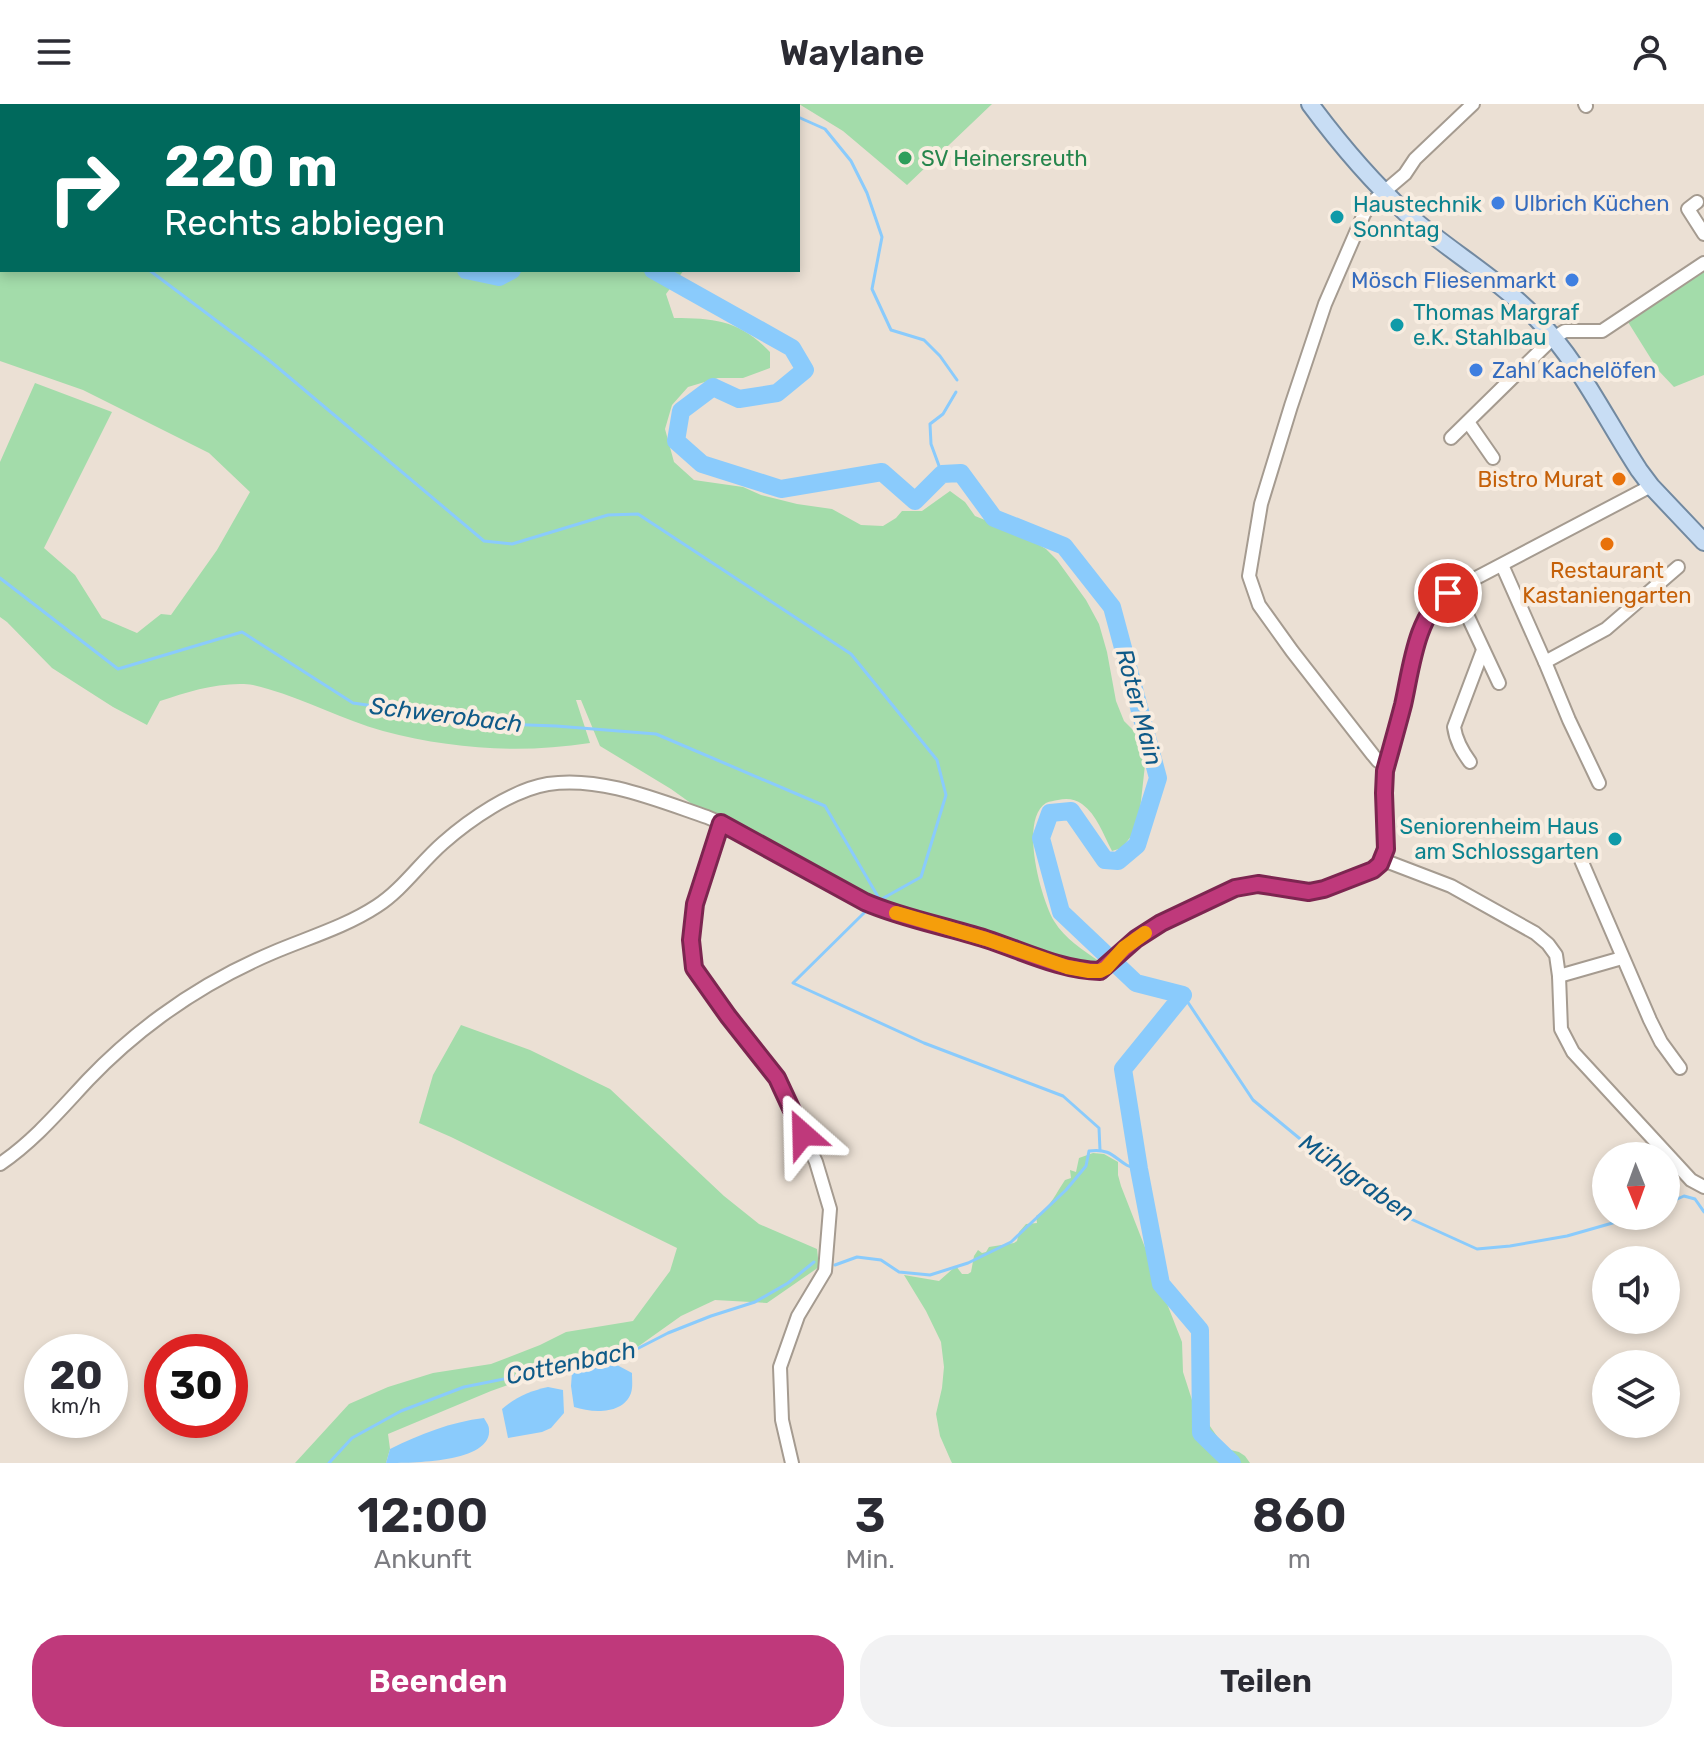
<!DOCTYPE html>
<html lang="de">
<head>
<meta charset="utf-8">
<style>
	body { margin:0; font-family:Rubik,sans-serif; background:#f2f2f3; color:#2b2b33; height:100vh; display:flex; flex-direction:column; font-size:30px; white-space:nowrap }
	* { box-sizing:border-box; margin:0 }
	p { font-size:26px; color:#7c7c81 }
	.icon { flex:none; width:44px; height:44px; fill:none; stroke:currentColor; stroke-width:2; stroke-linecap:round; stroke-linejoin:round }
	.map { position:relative; height:1359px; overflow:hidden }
	.details { display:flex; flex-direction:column; background:#fff; flex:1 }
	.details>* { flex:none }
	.guide { position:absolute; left:0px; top:0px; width:800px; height:168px; box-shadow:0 4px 12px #0003; background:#00695c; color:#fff; overflow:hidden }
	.needle { width:52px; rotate:179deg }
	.fabs { position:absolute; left:1592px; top:1038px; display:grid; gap:16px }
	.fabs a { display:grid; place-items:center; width:88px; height:88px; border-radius:50%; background:#fff; box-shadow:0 4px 12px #0003; font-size:40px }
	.speed { position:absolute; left:24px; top:1230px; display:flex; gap:16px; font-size:40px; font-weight:700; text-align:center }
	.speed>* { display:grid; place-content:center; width:104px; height:104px; border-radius:50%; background:#fff; box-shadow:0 4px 12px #0003; line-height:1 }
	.speed small { font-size:20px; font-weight:400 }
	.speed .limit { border:12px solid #d22; background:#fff; color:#111 }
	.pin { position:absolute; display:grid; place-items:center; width:68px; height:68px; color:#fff; margin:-34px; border:4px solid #fff; border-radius:50%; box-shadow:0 2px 8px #0007 }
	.me { position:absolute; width:88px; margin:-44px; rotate:335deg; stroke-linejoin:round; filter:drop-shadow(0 0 6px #0008) }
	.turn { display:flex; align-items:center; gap:28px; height:168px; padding:0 32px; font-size:36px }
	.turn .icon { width:104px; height:104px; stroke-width:2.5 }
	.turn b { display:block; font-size:56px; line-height:68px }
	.eta { display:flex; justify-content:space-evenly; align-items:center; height:136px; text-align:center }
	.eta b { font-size:48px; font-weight:600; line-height:56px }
	.button { display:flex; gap:16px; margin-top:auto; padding:16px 32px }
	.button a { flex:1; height:92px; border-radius:32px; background:#bf397b; color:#fff; font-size:32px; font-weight:600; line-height:92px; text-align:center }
	.button a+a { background:#f2f2f3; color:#2b2b33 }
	header { display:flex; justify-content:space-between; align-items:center; height:104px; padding:0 32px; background:#fff; font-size:36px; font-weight:600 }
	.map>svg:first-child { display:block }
	.green { fill:#a3dcaa }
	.water { fill:#8acbfc }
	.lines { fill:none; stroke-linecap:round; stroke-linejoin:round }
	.stream { stroke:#8acbfc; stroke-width:3 }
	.river { stroke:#8acbfc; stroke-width:18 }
	.minor-casing { stroke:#a59b90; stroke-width:16 }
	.major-casing { stroke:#7289a0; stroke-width:20 }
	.minor { stroke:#fff; stroke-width:12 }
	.major { stroke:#c8ddf4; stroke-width:16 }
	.route-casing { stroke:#7c2550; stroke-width:20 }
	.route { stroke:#bf397b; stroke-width:14 }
	.slow { stroke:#f59e0b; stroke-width:14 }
	.leisure-dot { fill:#2e9e5b; stroke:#f8ede1; stroke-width:3 }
	.shop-dot { fill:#3f7fe0; stroke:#f8ede1; stroke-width:3 }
	.culture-dot { fill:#0f9aa8; stroke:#f8ede1; stroke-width:3 }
	.food-dot { fill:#e8710a; stroke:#f8ede1; stroke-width:3 }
	.labels { text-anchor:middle; stroke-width:8; stroke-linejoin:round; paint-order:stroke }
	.leisure-label { font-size:22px; fill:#27864d; stroke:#f8ede1; text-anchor:start }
	.shop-label { font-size:22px; fill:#366cbe; stroke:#f8ede1; text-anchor:start }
	.culture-label { font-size:22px; fill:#0d838f; stroke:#f8ede1; text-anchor:start }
	.food-label { font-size:22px; fill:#c56008; stroke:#f8ede1; text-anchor:end }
	.water-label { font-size:24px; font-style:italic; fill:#0f5a88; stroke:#f8ede1 }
</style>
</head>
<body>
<header><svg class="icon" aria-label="menu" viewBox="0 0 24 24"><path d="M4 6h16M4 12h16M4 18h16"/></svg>Waylane<svg class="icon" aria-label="person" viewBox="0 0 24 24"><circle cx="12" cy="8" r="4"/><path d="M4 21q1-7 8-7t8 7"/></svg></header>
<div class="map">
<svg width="1704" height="1359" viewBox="0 0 1704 1359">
	<rect width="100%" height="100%" fill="#ebe0d4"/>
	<g class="green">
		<path d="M0,0H474L477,2H2V166H684L666,190L674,214C716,214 740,217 770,248V264L743,274H718L688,283L672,301L665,325L674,358L694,376L743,383L761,391L797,400L832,405L861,421L883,422L896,414L902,407H922L950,387L965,398L975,412L985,416H996L1008,425L1021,430L1046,445L1057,456L1086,496L1099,520L1107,548L1116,597L1124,617L1141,634L1146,652L1139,715L1135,727L1122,744L1112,747C1103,730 1097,711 1082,700C1075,695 1067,694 1058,696C1054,697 1050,697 1046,699C1019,716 1041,795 1054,817C1065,835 1083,846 1100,858C1092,863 1083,861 1074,859L891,804L847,783L699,705L671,685L600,642L581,596H576L590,639C519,650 452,645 383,627C343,616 307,596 268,585C260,583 252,580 244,580C215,579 187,588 160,597L147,621L113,603L52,564L7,518L0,513V358L35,279L112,308L44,444L75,471L102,514L137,529L161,510L171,511L217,446L250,388L209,349L83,286L0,257Z"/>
		<polygon points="799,0 992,0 907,81 843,27"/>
		<polygon points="1704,166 1704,271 1674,283 1658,266 1628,218 1632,211"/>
		<polygon points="461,921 530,946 610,985 724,1092 759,1120 817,1145 819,1163 767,1199 715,1196 681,1212 629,1249 585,1254 491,1287 388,1330 390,1345 386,1359 295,1359 349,1300 388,1283 433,1269 491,1260 540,1241 566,1228 633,1217 670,1167 677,1144 451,1033 419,1019 433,971"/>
		<path d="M1093,1049L1104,1050L1118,1058V1071L1121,1082L1182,1238L1183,1268L1192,1296L1223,1341L1231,1346L1239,1348L1245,1352L1250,1359H952L951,1357L940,1332L936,1310L942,1284L944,1263L941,1238L926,1207L904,1171L939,1177L956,1162L962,1170H968L971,1168L974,1152L978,1146L982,1149L986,1148L989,1143L1014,1139L1017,1137L1019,1128L1026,1120L1037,1119L1036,1112C1051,1103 1056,1089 1065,1076L1071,1074L1070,1066L1076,1068L1079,1054Z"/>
	</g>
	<g class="water">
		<path d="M617,1261L632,1269C632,1276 633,1283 631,1289C623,1311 592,1309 574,1303L571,1282L572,1268L592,1262Z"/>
		<path d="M548,1283L563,1286L564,1309L551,1324L542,1328L508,1334L502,1305C516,1293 530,1287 548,1283Z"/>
		<path d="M484,1314C486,1318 489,1321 489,1325C493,1359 410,1359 386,1359L390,1345C420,1330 451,1318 484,1314Z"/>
	</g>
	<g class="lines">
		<g class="stream">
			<polyline points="768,0 773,2"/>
			<polyline points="798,13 825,25 851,57 867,89 882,133 872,185 891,226 924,236 940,252 957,276"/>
			<polyline points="0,55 2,56"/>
			<polyline points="942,370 931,340 930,320 943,310 956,288"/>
			<polyline points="0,474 118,565 242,528 353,599 499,620 556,622 656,630 825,702 880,796 921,773 946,691 937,656 851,550 638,410 608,411 512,440 484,437 270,257 149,166"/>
			<polyline points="866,807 793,879 924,939 1063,992 1099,1024 1100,1046"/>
			<polyline points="1183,891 1253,996 1345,1072 1411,1115 1477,1145 1510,1142 1567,1132 1637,1112"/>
			<polyline points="1666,1100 1684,1092 1695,1095 1704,1108"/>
			<path d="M835,1161L857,1153L881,1156L899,1168L930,1171L968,1159L1011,1138L1066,1086L1086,1062L1089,1047C1117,1043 1116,1062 1139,1065"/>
			<polyline points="329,1359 352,1334 401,1307 464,1283 548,1266 585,1254 629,1249 668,1229 711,1212 755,1198 788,1179 814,1158"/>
		</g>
		<g class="river">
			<polyline points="378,0 381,2"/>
			<polyline points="466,166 499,173 512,166"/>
			<polyline points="653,166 792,244 805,266 777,289 739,295 713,283 681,307 676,337 702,360 781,385 882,368 915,397 942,370 961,369 994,414 1064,442 1112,503 1158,674 1137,741 1118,757 1105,756 1071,707 1050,709 1041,734 1061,808 1136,879 1183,891 1123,965 1139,1065 1161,1180 1200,1226 1201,1329 1232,1359"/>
		</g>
		<g class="minor-casing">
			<g id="minor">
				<polyline points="1585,0 1586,2"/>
				<polyline points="1697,98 1688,105 1704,130"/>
				<polyline points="1468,318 1493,354"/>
				<polyline points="1451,334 1553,234 1565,227 1602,227 1704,159"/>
				<polyline points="1502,461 1545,558 1569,616 1599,679"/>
				<polyline points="1455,485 1499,579"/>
				<polyline points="1545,558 1606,525 1678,463"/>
				<path d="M1470,658C1462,647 1456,637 1454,623L1483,546"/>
				<polyline points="1387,661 1378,657 1373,651 1292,547 1259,501 1249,472 1261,400 1291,302 1325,200 1364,110 1372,98 1405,70 1415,55 1473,0"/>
				<polyline points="721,719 695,800 691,836 694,864 728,912 777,974 816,1058 830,1105 825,1167 798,1212 780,1263 782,1316 792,1359"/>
				<polyline points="1578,749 1650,916 1661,938 1680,964"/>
				<polyline points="1383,756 1451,782 1535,829 1548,840 1556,851 1559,872 1561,925 1573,948 1691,1076 1704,1083"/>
				<polyline points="1559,872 1622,854"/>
				<path d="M0,1060C34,1037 60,1006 88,976C110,953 135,931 161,912C195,887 232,866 272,849C307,834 345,823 377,802C402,786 420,759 443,739C469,716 512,686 548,680C601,672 657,696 707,713L721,719L865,798L883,806L986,835L1067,863L1100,867L1136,835L1161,819L1235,784L1258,780L1301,788L1316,787L1373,766L1383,756L1386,745L1385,667L1398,623L1413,555L1421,528L1432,504L1439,496L1455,485L1651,382"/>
			</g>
		</g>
		<g class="major-casing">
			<path id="major" d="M1310,0C1339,39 1371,77 1407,110C1449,147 1496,173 1536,214C1579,258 1605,314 1639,366L1651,382L1704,438"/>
		</g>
		<use href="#minor" class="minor"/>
		<use href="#major" class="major"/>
	</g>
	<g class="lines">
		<g class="route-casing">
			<path id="route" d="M803,1030L777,974L728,912L694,864L691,836L695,800L721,719L865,798C904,815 946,822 986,835C1023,847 1060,866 1100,867L1136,835L1161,819L1235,784L1258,780L1309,788L1324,785L1373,766L1380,760L1386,745L1384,689L1385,667C1391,645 1397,624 1403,601C1411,566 1416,510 1448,489"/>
		</g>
		<use href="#route" class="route"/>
		<polyline class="slow" points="896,809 986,835 1067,863 1089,867 1100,867 1106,864 1124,844 1145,829"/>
	</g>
	<circle class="leisure-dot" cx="905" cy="54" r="8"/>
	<g class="shop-dot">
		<circle cx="1498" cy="99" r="8"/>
		<circle cx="1572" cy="176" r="8"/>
		<circle cx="1476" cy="266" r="8"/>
	</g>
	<g class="culture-dot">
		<circle cx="1337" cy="113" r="8"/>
		<circle cx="1397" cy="221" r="8"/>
		<circle cx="1615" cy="735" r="8"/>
	</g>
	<g class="food-dot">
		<circle cx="1619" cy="375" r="8"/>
		<circle cx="1607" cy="440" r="8"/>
	</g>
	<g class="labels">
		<g class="leisure-label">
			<text x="921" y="62">SV Heinersreuth</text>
		</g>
		<g class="shop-label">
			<text x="1514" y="107">Ulbrich Küchen</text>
			<text x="1556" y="184" text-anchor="end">Mösch Fliesenmarkt</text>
			<text x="1492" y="274">Zahl Kachelöfen</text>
		</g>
		<g class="culture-label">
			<text x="1353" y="108">Haustechnik<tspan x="1353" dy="25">Sonntag</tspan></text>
			<text x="1413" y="216">Thomas Margraf<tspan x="1413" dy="25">e.K. Stahlbau</tspan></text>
			<text x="1599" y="730" text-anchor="end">Seniorenheim Haus<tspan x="1599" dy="25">am Schlossgarten</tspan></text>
		</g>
		<g class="food-label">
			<text x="1603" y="383">Bistro Murat</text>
			<text x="1607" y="474" text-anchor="middle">Restaurant<tspan x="1607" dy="25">Kastaniengarten</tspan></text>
		</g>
		<g class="water-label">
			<text transform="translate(1139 603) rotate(75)" y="8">Roter Main</text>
			<text transform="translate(446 611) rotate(7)" y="8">Schwerobach</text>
			<text transform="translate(1357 1074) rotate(35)" y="8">Mühlgraben</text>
			<text transform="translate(571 1259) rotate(-12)" y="8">Cottenbach</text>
		</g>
	</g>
</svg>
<div class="fabs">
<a><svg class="needle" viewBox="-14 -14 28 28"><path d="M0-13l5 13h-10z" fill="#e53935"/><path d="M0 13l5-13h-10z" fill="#7c7c81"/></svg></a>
<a><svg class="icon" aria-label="sound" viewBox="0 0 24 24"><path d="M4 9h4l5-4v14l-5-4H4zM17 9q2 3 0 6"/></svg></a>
<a><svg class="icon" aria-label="layers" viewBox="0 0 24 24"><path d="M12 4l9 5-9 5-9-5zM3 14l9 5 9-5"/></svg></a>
</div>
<div class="speed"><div>20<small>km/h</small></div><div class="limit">30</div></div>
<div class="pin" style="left:1448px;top:489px;background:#d93025"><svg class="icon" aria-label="arrive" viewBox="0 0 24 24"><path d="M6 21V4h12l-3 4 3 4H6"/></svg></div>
<svg class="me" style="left:803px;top:1030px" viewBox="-20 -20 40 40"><path d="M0-17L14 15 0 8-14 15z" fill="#bf397b" stroke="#fff" stroke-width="4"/></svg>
<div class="guide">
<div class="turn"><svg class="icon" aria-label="right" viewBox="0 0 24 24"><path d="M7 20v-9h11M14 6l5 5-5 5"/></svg><div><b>220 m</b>Rechts abbiegen</div></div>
</div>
</div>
<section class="details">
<div class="eta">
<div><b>12:00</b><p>Ankunft</p></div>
<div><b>3</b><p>Min.</p></div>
<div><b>860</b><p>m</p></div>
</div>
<div class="button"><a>Beenden</a><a>Teilen</a></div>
</section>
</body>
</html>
